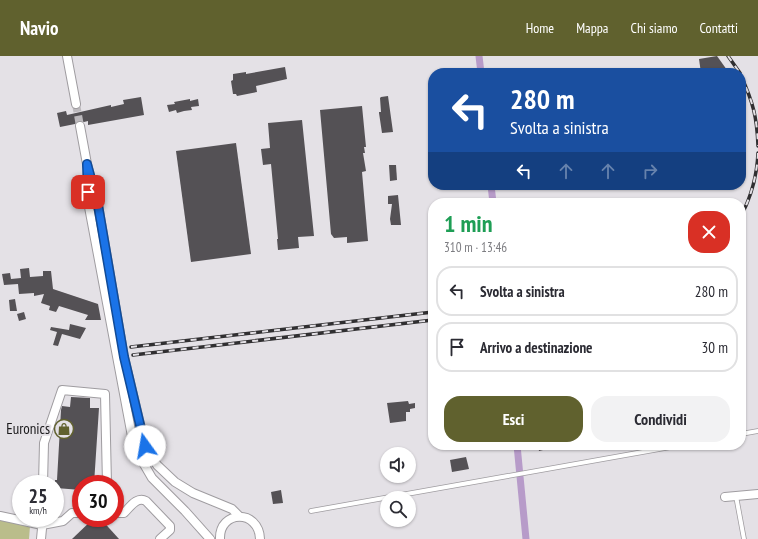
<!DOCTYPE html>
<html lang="it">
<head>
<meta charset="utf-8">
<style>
	body { margin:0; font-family:"PT Sans Narrow",sans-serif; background:#f2f2f3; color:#2b2b33; height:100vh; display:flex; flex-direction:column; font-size:15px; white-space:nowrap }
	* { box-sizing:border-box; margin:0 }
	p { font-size:13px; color:#7c7c81 }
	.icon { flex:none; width:22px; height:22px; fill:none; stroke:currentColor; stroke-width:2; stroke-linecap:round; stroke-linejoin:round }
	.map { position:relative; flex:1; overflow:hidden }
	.drawer { position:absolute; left:428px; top:142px; width:318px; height:252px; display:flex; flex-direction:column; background:#fff; border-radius:16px; box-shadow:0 1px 3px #0004 }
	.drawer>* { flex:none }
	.guide { position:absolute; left:428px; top:12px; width:318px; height:122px; border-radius:16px; box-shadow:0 1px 3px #0004; background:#1a4fa0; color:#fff; overflow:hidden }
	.fabs { position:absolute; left:380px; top:391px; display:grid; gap:8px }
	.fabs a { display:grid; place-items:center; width:36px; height:36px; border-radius:50%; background:#fff; box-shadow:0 1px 3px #0004; font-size:20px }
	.speed { position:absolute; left:12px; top:419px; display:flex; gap:8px; font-size:20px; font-weight:700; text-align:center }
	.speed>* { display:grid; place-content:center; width:52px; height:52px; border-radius:50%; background:#fff; box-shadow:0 1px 3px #0004; line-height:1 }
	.speed small { font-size:10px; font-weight:400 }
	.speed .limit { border:6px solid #d22; background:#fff; color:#111 }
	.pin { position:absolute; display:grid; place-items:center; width:34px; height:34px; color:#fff; margin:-17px; border-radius:8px; box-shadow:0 2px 6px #0006 }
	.me { position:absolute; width:44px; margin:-22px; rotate:347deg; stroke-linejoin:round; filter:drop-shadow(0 0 3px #0008) }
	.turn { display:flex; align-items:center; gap:14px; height:84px; padding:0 16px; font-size:18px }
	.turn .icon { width:52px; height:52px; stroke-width:2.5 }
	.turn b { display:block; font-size:28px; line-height:34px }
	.lanes { display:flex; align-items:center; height:38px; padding:0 16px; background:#0003; justify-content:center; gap:20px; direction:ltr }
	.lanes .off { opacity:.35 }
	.round { display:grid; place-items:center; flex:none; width:42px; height:42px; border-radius:16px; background:#f2f2f3 }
	.head { display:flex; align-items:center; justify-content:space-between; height:68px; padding:0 16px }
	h1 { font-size:24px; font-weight:700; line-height:30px; color:#1e9e55 }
	.cta { display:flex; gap:8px; margin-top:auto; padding:8px 16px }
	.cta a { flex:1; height:46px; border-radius:16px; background:#60612e; color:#fff; font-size:16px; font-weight:700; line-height:46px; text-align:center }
	.cta a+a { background:#f2f2f3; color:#2b2b33 }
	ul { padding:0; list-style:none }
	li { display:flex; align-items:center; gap:12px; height:50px; margin:0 8px 6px; padding:0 8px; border:2px solid #e1e1e2; border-radius:16px }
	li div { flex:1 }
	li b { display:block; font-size:15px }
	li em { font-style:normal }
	header { display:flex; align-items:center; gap:24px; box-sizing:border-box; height:56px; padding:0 20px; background:#60612e; color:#fff }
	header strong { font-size:19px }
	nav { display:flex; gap:22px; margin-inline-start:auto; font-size:14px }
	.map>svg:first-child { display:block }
	.green { fill:#babd8b }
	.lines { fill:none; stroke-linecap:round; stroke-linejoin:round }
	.canal { stroke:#b79bc9; stroke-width:7 }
	.building { fill:#545155 }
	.minor-tunnel { stroke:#bcb9bd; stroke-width:8; stroke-dasharray:8 4; stroke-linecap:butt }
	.service-casing { stroke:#9f9ca0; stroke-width:5.5 }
	.minor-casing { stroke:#9f9ca0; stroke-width:10 }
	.service { stroke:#fff; stroke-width:4 }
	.minor { stroke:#fff; stroke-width:8 }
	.rail-casing { stroke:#302f31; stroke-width:3.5 }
	.rail { stroke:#e4e1e6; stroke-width:2; stroke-dasharray:6; stroke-linecap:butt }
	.route-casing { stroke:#114b97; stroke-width:10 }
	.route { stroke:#1a73e8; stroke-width:7 }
	.labels { text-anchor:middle; stroke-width:4; stroke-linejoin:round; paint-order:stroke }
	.poi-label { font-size:15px; fill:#1a191b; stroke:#e4e1e6; text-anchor:end }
</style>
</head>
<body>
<header>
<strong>Navio</strong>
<nav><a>Home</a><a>Mappa</a><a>Chi siamo</a><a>Contatti</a></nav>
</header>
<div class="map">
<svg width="758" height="483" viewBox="0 0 758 483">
	<rect width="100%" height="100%" fill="#e4e1e6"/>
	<polygon class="green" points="0,464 30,470 29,483 0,483"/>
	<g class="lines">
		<g class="canal">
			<polyline points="479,0 481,17"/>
			<polyline points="491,129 493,147"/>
			<polyline points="517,389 526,483"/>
		</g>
	</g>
	<g class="building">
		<polygon points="717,0 727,14 701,17 699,3"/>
		<polygon points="285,11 287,23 256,30 257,36 237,40 236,38 233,38 231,25 233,24 233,18 246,16 246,18"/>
		<polygon points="388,40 393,76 382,77 379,57 379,56 381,56 380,42 381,41"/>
		<polygon points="141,41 144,59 88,69 88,65 84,66 79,65 75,68 60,71 57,57 66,55 67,59 111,49 111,51 124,48 123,44"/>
		<polygon points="190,43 190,45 198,43 199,50 191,51 192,54 184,55 177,57 176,54 169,56 167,49 175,48 174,46"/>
		<polygon points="362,50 366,91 364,91 365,97 363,97 366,115 362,116 368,185 347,187 347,181 334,182 331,178 320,54"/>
		<polygon points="302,64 314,180 298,181 299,192 278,194 277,183 278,183 271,108 263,109 261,93 270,92 268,67"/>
		<polygon points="236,87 251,198 191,206 176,95"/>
		<polygon points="389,109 396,109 397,124 390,125"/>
		<polygon points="398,139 401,169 391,169 390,163 392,148 388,148 388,140"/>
		<polygon points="29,212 30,221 43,220 43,215 51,215 53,233 98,248 101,264 85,264 88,259 59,250 56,256 49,254 50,250 41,247 44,238 34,240 34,237 19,238 18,228 4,229 2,218 10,217 11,223 21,222 20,213"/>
		<polygon points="15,243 17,255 10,255 9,244"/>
		<polygon points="24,256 26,263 19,265 17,258"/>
		<polygon points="70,268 86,272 80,283 62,278 58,290 53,289 57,276 50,274 51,271 69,274"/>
		<polygon points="71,341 90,342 90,352 99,352 94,428 81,428 81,434 56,432 55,431 55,424 57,424 61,354 62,350 70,351"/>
		<polygon points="408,345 409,348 415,347 415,352 410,353 410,356 406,356 406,365 390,367 387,347"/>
		<polygon points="538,389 555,389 555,391 539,395"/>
		<polygon points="466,401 469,413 452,416 450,404"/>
		<polygon points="281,434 283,447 273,448 271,436"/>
		<polygon points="94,462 100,462 119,483 72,483"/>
	</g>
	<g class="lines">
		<polyline class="minor-tunnel" points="76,48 80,70"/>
		<g class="service-casing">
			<g id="service">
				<polyline points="741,378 758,375"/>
				<polyline points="736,440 744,483"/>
				<polyline points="311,455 682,389"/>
			</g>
		</g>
		<g class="minor-casing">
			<g id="minor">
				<polyline points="67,0 76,48"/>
				<polyline points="80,70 87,108 98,149 124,301 145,389 157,409 175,426 193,437 232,453 239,460"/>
				<polyline points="87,123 89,151 134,391 152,422 185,455 210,483"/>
				<polyline points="43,428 44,387 62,334 105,338 107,428"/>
				<polyline points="725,441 758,438"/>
				<path d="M115,457H124C130,451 137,440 146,445L170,470V474L160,483"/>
				<polyline points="0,460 42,469 63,465 72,457 81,457"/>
				<polyline points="41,483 43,462"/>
				<path d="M220,483C219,454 259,453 260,483"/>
			</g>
		</g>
		<use href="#service" class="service"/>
		<use href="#minor" class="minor"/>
		<g class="rail-casing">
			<g id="rail">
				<polyline points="728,0 740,17"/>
				<path d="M741,20C753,46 757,61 758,90"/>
				<path d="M741,160C751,141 757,119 758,97"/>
				<polyline points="131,291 433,256"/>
				<polyline points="133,299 433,264"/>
			</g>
		</g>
		<use href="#rail" class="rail"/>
	</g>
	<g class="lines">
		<g class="route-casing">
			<polyline id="route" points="88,136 87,108 98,149 124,301 145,390"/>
		</g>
		<use href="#route" class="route"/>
	</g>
	<defs>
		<g id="shop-ring" transform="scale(1)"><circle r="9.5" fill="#e4e1e6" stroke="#60612e" stroke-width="1.5"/><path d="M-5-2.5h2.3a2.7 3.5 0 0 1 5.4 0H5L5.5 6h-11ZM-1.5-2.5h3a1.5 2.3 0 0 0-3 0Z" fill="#60612e"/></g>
	</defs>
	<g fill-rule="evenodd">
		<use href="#shop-ring" x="64" y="373"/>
	</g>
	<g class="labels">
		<g class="poi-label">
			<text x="50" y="378">Euronics</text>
		</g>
	</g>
</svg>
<div class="fabs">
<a><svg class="icon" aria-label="sound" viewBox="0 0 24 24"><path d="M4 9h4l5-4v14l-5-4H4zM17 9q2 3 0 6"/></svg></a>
<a><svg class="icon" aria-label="search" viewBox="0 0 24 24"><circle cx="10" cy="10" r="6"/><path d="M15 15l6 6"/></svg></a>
</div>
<div class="speed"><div>25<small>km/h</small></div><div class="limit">30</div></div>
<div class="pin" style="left:88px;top:136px;background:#d93025"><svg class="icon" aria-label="arrive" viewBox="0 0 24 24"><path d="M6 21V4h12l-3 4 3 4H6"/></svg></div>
<svg class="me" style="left:145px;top:390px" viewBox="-20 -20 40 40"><circle r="19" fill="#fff"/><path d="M0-13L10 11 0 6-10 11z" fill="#1a73e8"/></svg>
<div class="guide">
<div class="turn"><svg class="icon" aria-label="left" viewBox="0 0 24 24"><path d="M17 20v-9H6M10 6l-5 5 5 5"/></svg><div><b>280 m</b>Svolta a sinistra</div></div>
<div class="lanes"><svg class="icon" aria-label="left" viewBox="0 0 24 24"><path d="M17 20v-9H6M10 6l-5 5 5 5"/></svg><svg class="icon off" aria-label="ahead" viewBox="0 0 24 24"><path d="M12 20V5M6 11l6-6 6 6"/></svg><svg class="icon off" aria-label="ahead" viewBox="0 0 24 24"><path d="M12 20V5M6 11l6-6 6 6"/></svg><svg class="icon off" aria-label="right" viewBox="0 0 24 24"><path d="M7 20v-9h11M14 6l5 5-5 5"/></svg></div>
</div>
<section class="drawer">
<div class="head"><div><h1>1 min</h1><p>310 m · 13:46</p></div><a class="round" style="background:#d93025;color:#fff"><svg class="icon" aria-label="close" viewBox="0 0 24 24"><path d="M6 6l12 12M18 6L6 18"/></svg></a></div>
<ul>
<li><svg class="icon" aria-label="left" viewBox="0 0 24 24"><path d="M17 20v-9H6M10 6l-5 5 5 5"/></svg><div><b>Svolta a sinistra</b></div><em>280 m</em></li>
<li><svg class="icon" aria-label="arrive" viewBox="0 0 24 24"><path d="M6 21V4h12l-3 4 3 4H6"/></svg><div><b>Arrivo a destinazione</b></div><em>30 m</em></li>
</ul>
<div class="cta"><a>Esci</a><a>Condividi</a></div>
</section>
</div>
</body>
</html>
